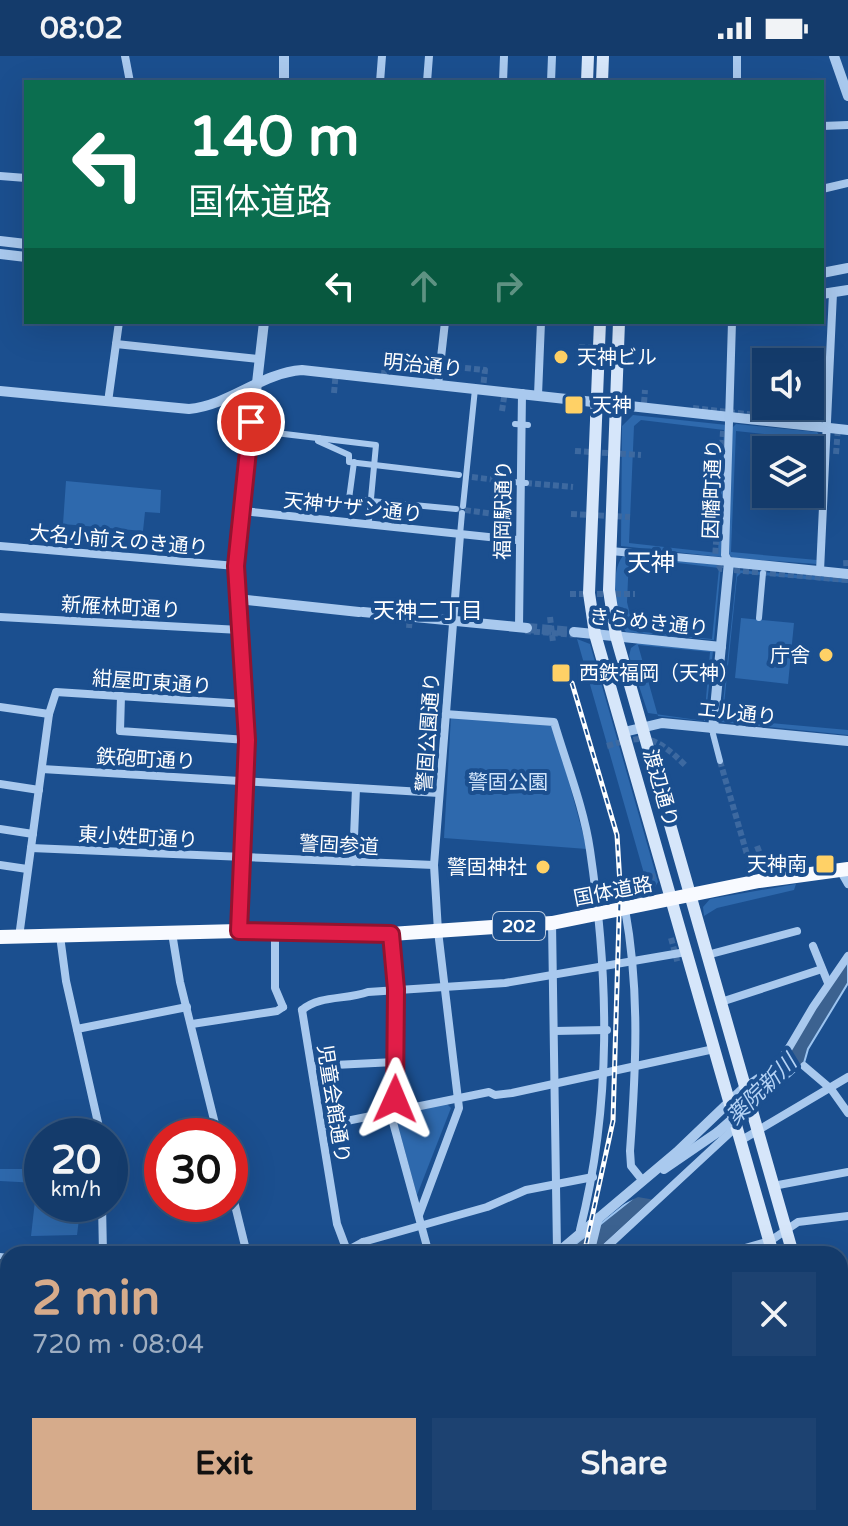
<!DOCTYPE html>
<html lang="en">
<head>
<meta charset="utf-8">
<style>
	body { margin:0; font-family:"Varela Round","Noto Sans JP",sans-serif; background:#1d4271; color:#f1f3f6; height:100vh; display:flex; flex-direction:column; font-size:30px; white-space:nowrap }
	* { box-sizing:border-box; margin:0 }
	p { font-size:26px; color:#9dadc1 }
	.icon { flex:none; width:44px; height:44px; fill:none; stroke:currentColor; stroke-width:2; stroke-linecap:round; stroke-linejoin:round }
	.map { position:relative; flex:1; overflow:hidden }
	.side { position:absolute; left:0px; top:1190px; width:848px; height:280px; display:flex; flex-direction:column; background:#143b6b; border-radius:24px 24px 0 0; box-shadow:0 8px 32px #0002,0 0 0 2px #33557e }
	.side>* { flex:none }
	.hud { position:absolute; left:24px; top:24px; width:800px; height:244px; border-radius:0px; box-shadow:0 8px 32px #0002,0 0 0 2px #33557e; background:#0b6e4f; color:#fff; overflow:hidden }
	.fabs { position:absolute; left:752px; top:292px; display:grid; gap:16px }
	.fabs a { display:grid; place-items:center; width:72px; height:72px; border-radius:0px; background:#143b6b; box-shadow:0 8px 32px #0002,0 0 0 2px #33557e; font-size:40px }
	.speed { position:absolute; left:24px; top:1062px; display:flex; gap:16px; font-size:40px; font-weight:700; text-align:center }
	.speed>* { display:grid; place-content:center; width:104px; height:104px; border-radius:50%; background:#143b6b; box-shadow:0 8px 32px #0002,0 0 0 2px #33557e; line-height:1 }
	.speed small { font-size:20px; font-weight:400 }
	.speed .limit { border:12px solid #d22; background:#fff; color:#111 }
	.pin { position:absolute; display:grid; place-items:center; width:68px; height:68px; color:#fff; margin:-34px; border:4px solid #fff; border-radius:50%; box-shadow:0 2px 8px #0007 }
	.me { position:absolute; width:88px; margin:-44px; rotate:1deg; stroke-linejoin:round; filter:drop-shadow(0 0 6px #0008) }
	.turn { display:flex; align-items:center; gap:28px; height:168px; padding:0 32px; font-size:36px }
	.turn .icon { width:104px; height:104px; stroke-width:2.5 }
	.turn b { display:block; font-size:56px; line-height:68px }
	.lanes { display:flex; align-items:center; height:76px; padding:0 32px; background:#0003; justify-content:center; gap:40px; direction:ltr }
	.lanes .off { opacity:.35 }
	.round { display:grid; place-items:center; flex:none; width:84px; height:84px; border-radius:0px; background:#1d4271 }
	.overview { display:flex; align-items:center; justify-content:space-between; height:136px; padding:0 32px }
	h1 { font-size:48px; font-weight:800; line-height:60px; color:#d6ab8b }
	.cta { display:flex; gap:16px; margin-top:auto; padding:16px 32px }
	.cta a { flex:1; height:92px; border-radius:0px; background:#d6ab8b; color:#111; font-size:32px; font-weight:800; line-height:92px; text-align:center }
	.cta a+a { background:#1d4271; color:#f1f3f6 }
	.status { display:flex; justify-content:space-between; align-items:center; height:56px; padding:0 40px; background:#143b6b; direction:ltr }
	.status svg { height:22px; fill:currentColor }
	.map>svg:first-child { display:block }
	.green { fill:#2e69ad; fill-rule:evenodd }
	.water { fill:#3c6290; stroke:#9cc4f0; stroke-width:2 }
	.pier { fill:#1b4f8f }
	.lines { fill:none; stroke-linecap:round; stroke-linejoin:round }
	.pedestrian-tunnel { stroke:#3d69a0; stroke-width:6; stroke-dasharray:6 3; stroke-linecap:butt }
	.tertiary-tunnel { stroke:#3d69a0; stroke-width:10; stroke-dasharray:10 5; stroke-linecap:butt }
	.pedestrian { stroke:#a9c9ee; stroke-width:6 }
	.minor { stroke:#a9c9ee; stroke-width:8 }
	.tertiary { stroke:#a9c9ee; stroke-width:10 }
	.secondary { stroke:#d6e6fa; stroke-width:12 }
	.trunk { stroke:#f8faff; stroke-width:14 }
	.rail-casing { stroke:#fff; stroke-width:5 }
	.rail { stroke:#1b4f8f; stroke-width:2; stroke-dasharray:6; stroke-linecap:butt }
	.pedestrian-bridge { stroke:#a9c9ee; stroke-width:6 }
	.tertiary-bridge { stroke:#a9c9ee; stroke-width:10 }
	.route-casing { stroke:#92132f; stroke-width:20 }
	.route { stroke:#e11d48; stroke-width:14 }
	.poi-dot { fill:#ffd166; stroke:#1b4f8f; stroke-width:3 }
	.labels { text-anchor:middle; stroke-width:8; stroke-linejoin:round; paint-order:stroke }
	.shield { fill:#1b4f8f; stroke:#bbcadd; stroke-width:2 }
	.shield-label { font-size:18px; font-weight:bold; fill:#fff }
	.poi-label { font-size:20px; fill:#fff; stroke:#1b4f8f; text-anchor:start }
	.street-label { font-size:20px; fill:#fff; stroke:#1b4f8f }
	.park-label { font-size:20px; fill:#cfe3fa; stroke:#1b4f8f }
	.neighbourhood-label { font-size:22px; fill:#fff; stroke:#1b4f8f }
	.water-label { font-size:22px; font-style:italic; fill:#b5d3f5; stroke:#1b4f8f }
	.quarter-label { font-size:24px; fill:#fff; stroke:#1b4f8f }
</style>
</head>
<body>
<div class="status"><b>08:02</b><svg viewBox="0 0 49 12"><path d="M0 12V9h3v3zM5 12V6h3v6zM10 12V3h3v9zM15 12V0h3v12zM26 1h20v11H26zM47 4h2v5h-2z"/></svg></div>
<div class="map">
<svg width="848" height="1470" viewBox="0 0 848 1470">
	<rect width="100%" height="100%" fill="#1b4f8f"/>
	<g class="green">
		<path d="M633,359L727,369L721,501L621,490L622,370ZM641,364L724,374L718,497L629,487L634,370Z"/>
		<polygon points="736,368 817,376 823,384 736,375 731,496 817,504 816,508 733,502 728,498 732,372"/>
		<polygon points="66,425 161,434 160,457 145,456 143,475 63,468"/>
		<path d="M623,500L721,509L714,584L626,576C614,562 610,514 623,500ZM629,501L719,512L712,583L634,575L627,546Z"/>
		<polygon points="737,514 848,523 848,527 741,517 737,521 723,659 726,663 848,674 848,679 721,666"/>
		<polygon points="741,562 794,567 788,628 735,622"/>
		<polygon points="577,583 590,588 658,826 652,836 623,842 623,839 642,835 647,828"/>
		<path d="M638,587L713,595L705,665L648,657L629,600L631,592ZM638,589L710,596L704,665L658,660Z"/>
		<polygon points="451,661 553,667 587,793 444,782"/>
		<polygon points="796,828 794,834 717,852 704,860 703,851 710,843"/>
		<polygon points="446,1047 451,1052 417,1139 395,1059 398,1056"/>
		<polygon points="0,1113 42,1113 42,1148 51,1148 51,1155 79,1163 77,1179 31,1180 37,1127 0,1125"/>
	</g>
	<polygon class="water" points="848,903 848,927 808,993 804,1007 594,1198 563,1198 632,1143 764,1022"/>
	<polygon class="pier" points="762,1022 767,1040 655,1144 638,1141 618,1151"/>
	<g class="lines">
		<g class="pedestrian-tunnel">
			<polyline points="579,291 599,292"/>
			<polyline points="465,312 485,314 483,332"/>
			<polyline points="384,320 385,301"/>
			<polyline points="334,337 336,315"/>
			<polyline points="644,347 645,334"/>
			<polyline points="693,352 801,364"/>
			<polyline points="502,355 505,335"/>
			<polyline points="723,375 715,503 721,513 848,524"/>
			<polyline points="575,395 641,399"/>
			<polyline points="836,398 838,372"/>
			<polyline points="463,420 513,426"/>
			<polyline points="526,427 573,431"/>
			<polyline points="456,453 511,460"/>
			<polyline points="571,458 630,461"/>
			<polyline points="846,504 847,520"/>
			<polyline points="570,538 635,538"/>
			<polyline points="550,561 553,586"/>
			<polyline points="467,569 468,553"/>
			<polyline points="409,572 411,550"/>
			<polyline points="525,575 578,579"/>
			<path d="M607,690C647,678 655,680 685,709"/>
			<polyline points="720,705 748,802"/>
			<polyline points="757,790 768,819 763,820"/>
			<polyline points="640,822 665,819"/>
			<polyline points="631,836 643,846"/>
			<polyline points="671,882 678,908"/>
		</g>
		<polyline class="tertiary-tunnel" points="527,572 574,576"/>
		<g class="pedestrian">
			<polyline points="251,374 376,389 369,464"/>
			<polyline points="319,382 318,385 349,399 349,406 459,419"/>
			<polyline points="354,406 349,443 456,453"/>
			<polyline points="513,426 526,427"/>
			<polyline points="463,450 475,333"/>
			<polyline points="460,479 462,457"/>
			<polyline points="759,562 763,517"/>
			<polyline points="713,678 720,705"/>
			<polyline points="748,802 751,812"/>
			<polyline points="79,1198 103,1195"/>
			<polyline points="0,1200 8,1201"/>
		</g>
		<g class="minor">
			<polyline points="125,0 130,26"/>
			<polyline points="380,26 382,0"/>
			<polyline points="427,26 429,0"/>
			<polyline points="503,26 504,0"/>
			<polyline points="551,26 552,0"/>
			<polyline points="737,26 737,0"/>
			<polyline points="822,70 848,69"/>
			<polyline points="0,120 26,122"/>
			<polyline points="822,133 848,127"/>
			<polyline points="116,288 259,303"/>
			<polyline points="438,328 445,266"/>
			<polyline points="538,339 541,266"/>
			<polyline points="108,346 119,266"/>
			<polyline points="243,455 517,484"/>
			<polyline points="0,490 236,510"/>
			<polyline points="611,495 729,506 725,499 732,266"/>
			<polyline points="820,515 833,237 829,236"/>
			<polyline points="0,561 240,574"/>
			<polyline points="519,571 522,337"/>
			<polyline points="121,640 120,675 247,684"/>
			<polyline points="0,651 49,658"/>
			<path d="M445,658L554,666C566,707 584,752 590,794C609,923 612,1047 580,1174"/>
			<polyline points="42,713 439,737"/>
			<polyline points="0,728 39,734"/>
			<polyline points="0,773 33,778"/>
			<polyline points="31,792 434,809"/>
			<polyline points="353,806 356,732"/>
			<polyline points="0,809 27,813"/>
			<polyline points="840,814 848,828"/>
			<path d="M625,853C640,935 636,1012 630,1095L631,1110L643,1125"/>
			<polyline points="552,867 557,1194"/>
			<polyline points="275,875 275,932 283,951"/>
			<polyline points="172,877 180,926 218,1080"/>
			<polyline points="391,878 396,933 391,1059 429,1198"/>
			<polyline points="60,880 66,925 101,1080"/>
			<polyline points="19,881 49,658 56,636 245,648"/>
			<polyline points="813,890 828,927"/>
			<polyline points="707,899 797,875"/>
			<polyline points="721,946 822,913"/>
			<path d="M302,954C320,939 346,944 368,936L505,927L686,896"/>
			<polyline points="302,954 337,1168 346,1192"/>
			<polyline points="192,968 277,955 283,951"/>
			<polyline points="77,973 187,951"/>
			<polyline points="554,975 607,974"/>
			<polyline points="314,1010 395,1006"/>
			<polyline points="804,1010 831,1033 848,1057"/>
			<polyline points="745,1031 780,1007 813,951 848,900"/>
			<polyline points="322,1070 489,1036 495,1039 512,1037 714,993"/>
			<polyline points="740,1085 848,1021"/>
			<polyline points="230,1129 247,1198"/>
			<polyline points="773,1130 848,1116"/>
			<polyline points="102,1148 103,1198"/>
			<polyline points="419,1159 459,1052 438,875 434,809 460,479"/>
			<polyline points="135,1198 142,1197"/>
			<polyline points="289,1198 308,1193"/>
			<polyline points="341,1198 363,1186"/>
			<polyline points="366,1198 363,1186 487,1151 526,1134 593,1121"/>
			<polyline points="590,1198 599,1161"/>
			<polyline points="599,1198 736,1071"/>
			<polyline points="724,1198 770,1185 798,1166 848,1160"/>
			<polyline points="840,1273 848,1270"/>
			<polyline points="0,1366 8,1373"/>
			<polyline points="0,1429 8,1429"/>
			<polyline points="55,1462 56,1470"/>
			<polyline points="101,1462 109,1470"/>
			<polyline points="506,1462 508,1470"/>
			<polyline points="611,1462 613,1470"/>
			<polyline points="674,1462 675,1470"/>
			<polyline points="755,1462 757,1470"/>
			<polyline points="309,1470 332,1462"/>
			<polyline points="451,1470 455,1462"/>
			<polyline points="475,1470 478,1462"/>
		</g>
		<g class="tertiary">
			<polyline points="284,0 284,26"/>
			<polyline points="834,0 848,40"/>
			<polyline points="0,185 26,188"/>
			<polyline points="0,198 26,201"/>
			<polyline points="822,217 848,212"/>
			<polyline points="822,238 848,234"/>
			<path d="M0,335L189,353C230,349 261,317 302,314L848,374"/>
			<polyline points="238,543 359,556"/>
			<polyline points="363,556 527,572"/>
			<polyline points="574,576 721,591"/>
			<polyline points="713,673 729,506 848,518"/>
			<polyline points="624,676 662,667 848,685"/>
			<polyline points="239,875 247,684 236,510 264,266"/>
			<polyline points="664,1113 718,1076"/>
			<polyline points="556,1198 677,1096 745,1031"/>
			<polyline points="840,1320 848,1319"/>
			<polyline points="0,1344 8,1343"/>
			<polyline points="152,1462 153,1470"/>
			<polyline points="431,1470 435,1462"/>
		</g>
		<g class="secondary">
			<polyline points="587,26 588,0"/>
			<polyline points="602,26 603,0"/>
			<polyline points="600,266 589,537 595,578 773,1198"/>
			<polyline points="619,266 609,534 616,580 793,1198"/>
			<polyline points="840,1361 848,1390"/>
			<polyline points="840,1435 848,1463"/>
		</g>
		<polyline class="trunk" points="0,881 239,875 391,878 552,867 759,825 848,813"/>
		<g class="rail-casing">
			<g id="rail">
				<polyline points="572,627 617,779 620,828 613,1065 584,1198"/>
				<polyline points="485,1470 488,1462"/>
			</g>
		</g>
		<use href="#rail" class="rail"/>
		<polyline class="pedestrian-bridge" points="515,368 528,369"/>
		<polyline class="tertiary-bridge" points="718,1076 734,1062 743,1038"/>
	</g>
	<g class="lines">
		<g class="route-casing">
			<polyline id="route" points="251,366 236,510 247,684 239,875 391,878 396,933 395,1043"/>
		</g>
		<use href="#route" class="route"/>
	</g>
	<g class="poi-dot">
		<circle cx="561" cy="301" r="8"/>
		<rect x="564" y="339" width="20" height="20" rx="4"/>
		<circle cx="826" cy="599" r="8"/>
		<rect x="551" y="607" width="20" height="20" rx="4"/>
		<rect x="815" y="798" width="20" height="20" rx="4"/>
		<circle cx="543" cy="811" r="8"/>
	</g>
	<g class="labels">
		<rect class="shield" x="493" y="856" width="52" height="28" rx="6"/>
		<g class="shield-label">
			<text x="519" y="876">202</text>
		</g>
		<g class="poi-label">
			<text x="577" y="308">天神ビル</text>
			<text x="592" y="356">天神</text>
			<text x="810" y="606" text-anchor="end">庁舎</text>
			<text x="579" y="624">西鉄福岡（天神）</text>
			<text x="807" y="815" text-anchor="end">天神南</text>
			<text x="527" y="818" text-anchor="end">警固神社</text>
		</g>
		<g class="street-label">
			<text transform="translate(423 309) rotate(6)" y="7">明治通り</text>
			<text transform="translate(712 433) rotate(-88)" y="7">因幡町通り</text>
			<text transform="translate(353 451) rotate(6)" y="7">天神サザン通り</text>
			<text transform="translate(503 454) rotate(-89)" y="7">福岡駅通り</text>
			<text transform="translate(119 484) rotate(5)" y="7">大名小前えのき通り</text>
			<text transform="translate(121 551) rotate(3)" y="7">新雁林町通り</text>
			<text transform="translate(649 566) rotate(6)" y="7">きらめき通り</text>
			<text transform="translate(152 626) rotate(4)" y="7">紺屋町東通り</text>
			<text transform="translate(737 657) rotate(6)" y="7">エル通り</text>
			<text transform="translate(428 676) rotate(-86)" y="7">警固公園通り</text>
			<text transform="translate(146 703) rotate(3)" y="7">鉄砲町通り</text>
			<text transform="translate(661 732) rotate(74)" y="7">渡辺通り</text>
			<text transform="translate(138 781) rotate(3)" y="7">東小姓町通り</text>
			<text transform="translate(339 789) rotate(3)" y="7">警固参道</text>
			<text transform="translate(613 835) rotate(-11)" y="7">国体道路</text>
			<text transform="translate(334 1048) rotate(81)" y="7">児童会館通り</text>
		</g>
		<g class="park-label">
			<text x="508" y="733">警固公園</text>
		</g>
		<g class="neighbourhood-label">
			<text x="428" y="562">天神二丁目</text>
		</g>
		<g class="water-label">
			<text transform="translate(761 1033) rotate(-45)" y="8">薬院新川</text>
		</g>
		<g class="quarter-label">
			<text x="651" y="515">天神</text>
		</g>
	</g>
</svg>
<div class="fabs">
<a><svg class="icon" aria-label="sound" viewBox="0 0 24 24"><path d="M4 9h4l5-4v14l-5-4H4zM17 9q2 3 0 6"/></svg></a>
<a><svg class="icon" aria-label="layers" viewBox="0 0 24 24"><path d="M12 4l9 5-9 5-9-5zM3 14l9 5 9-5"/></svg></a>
</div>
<div class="speed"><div>20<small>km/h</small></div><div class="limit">30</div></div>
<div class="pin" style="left:251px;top:366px;background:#d93025"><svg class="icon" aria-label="arrive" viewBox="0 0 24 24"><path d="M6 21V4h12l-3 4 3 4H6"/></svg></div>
<svg class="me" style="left:395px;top:1043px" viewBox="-20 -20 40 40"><path d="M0-17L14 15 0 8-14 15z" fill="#e11d48" stroke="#fff" stroke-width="4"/></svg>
<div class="hud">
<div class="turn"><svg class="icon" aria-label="left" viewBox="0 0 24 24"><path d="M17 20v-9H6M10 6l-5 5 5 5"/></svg><div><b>140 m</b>国体道路</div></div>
<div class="lanes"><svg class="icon" aria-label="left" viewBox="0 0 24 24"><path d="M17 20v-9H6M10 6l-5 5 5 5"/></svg><svg class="icon off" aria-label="ahead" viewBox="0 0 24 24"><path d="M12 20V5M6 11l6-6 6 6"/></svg><svg class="icon off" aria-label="right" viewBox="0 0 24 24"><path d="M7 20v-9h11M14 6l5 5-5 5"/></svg></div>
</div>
<section class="side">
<div class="overview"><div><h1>2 min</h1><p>720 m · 08:04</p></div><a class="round"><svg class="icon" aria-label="close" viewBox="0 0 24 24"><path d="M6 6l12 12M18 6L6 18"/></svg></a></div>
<div class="cta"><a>Exit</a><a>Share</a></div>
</section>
</div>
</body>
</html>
